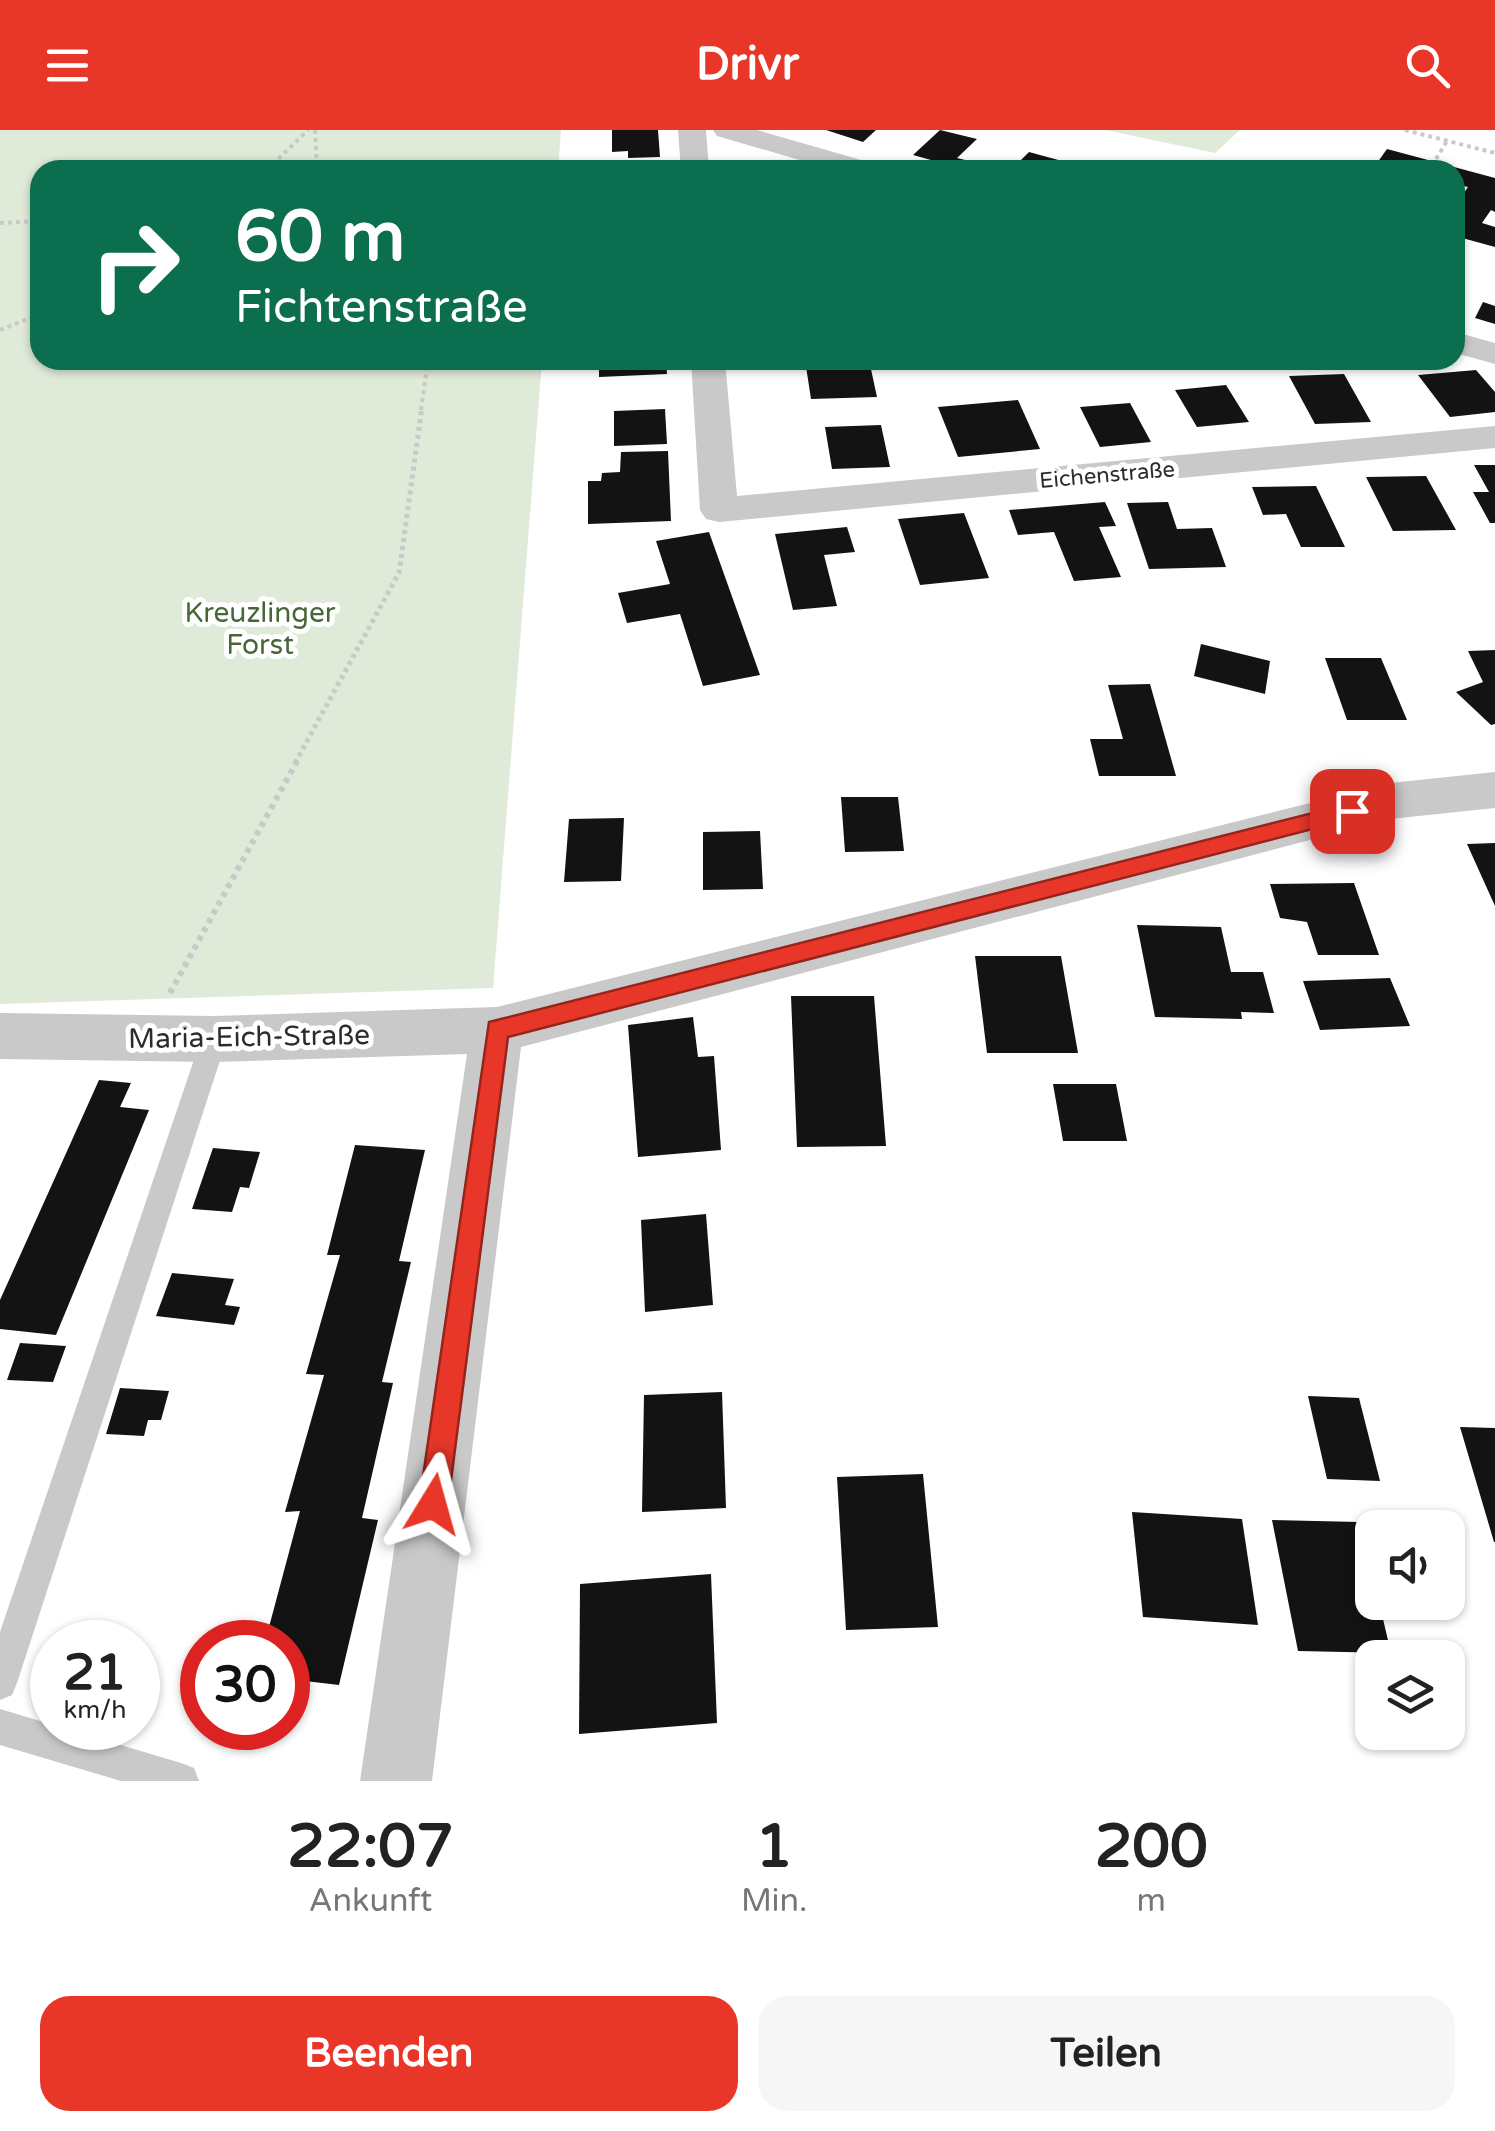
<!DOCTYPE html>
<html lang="de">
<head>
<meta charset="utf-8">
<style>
	body { margin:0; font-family:"Varela Round",sans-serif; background:#f6f6f6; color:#222; height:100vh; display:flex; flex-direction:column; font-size:38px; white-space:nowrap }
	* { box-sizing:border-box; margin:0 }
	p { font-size:32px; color:#767676 }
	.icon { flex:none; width:55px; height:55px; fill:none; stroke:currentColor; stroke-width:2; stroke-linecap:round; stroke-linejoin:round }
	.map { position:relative; height:1651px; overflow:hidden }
	.panel { display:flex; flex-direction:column; background:#fff; flex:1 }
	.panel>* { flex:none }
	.top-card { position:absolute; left:30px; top:30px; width:1435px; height:210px; border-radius:30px; box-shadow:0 2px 8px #0004; background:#0b6e4f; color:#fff; overflow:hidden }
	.controls { position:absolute; left:1355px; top:1380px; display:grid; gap:20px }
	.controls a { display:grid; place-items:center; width:110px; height:110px; border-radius:20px; background:#fff; box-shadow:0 2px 8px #0004; font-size:50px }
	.speed { position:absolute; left:30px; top:1490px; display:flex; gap:20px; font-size:50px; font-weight:700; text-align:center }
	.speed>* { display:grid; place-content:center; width:130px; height:130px; border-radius:50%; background:#fff; box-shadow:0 2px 8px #0004; line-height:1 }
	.speed small { font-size:25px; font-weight:400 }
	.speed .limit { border:15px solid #d22; background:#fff; color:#111 }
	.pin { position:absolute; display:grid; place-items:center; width:85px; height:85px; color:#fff; margin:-42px; border-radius:20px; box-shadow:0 5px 15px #0006 }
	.me { position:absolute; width:110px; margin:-55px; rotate:8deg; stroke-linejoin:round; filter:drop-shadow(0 0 8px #0008) }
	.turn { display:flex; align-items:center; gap:35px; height:210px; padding:0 40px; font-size:45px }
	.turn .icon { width:130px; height:130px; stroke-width:2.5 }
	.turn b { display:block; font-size:70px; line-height:85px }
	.eta { display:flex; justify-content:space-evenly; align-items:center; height:170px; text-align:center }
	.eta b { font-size:60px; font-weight:800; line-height:70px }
	.cta { display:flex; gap:20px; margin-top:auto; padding:20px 40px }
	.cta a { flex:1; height:115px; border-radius:30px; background:#e83729; color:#fff; font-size:40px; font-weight:800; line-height:115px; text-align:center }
	.cta a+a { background:#f6f6f6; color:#222 }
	header { display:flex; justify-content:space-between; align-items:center; height:130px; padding:0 40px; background:#e83729; color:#fff; font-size:45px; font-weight:800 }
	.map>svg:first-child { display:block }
	.green { fill:#dfead8 }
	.building { fill:#131313 }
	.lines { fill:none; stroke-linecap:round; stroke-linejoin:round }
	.path-far2 { stroke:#c9c9c9; stroke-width:4; stroke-dasharray:4 4; stroke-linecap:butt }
	.path-far1 { stroke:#c9c9c9; stroke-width:5; stroke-dasharray:4 4; stroke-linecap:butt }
	.path { stroke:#c9c9c9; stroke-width:6; stroke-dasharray:5 5; stroke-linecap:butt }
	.service { fill:#c9c9c9; fill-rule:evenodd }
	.minor { fill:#c9c9c9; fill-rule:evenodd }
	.route { fill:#e83729; stroke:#97241b; stroke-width:2.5 }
	.labels { text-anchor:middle; stroke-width:10; stroke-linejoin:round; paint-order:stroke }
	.far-street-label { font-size:22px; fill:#2c2c2c; stroke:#fff }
	.park-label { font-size:28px; fill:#486739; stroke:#fff }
	.street-label { font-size:28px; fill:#2c2c2c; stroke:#fff }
</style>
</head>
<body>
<header><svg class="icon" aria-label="menu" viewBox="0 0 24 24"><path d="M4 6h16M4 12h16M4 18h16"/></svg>Drivr<svg class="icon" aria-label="search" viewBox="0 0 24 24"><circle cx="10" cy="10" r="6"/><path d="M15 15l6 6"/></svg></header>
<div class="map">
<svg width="1495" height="1651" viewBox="0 0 1495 1651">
	<rect width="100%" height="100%" fill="#fff"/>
	<g class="green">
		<polygon points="0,0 561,0 558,40 40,40 40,230 542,230 493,858 0,874"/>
		<polygon points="1105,0 1240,0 1215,23"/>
	</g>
	<g class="building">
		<polygon points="612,0 658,0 660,27 628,28 628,21 612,22"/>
		<polygon points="826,0 876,0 863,12"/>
		<polygon points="940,0 977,9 957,28 973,32 965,40 946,39 949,35 913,25"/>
		<polygon points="1387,19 1495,48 1495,82 1491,80 1482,93 1495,97 1495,117 1455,106 1455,76 1468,57 1455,54 1455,40 1404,40 1377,33"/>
		<polygon points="1029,22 1073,34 1068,40 1011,40"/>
		<polygon points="1483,172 1495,176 1495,194 1475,188"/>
		<polygon points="599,230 666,230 667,244 599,247"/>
		<polygon points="805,230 869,230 877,267 811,269"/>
		<polygon points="1476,240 1495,262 1495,282 1450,287 1418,245"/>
		<polygon points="1344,244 1371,292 1315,294 1289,246"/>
		<polygon points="1226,255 1249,292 1197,297 1175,260"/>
		<polygon points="1018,270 1040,319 958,327 938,277"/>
		<polygon points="1130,273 1151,312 1100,317 1080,277"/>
		<polygon points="665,279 667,314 614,316 614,281"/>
		<polygon points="881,295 890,337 832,339 825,297"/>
		<polygon points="668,321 671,391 588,394 588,351 601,351 602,343 620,342 621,322"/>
		<polygon points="1474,335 1495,335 1495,393 1490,393 1473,362 1489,362"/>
		<polygon points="1426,346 1456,400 1393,401 1366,347"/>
		<polygon points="1316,356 1345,417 1301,417 1286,384 1263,385 1252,357"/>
		<polygon points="1105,372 1116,396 1099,397 1121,447 1074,451 1054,402 1018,405 1009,380"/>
		<polygon points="1168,372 1177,399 1212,398 1226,437 1149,439 1127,373"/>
		<polygon points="964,383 989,448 920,455 898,389"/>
		<polygon points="847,397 855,422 824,425 837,476 793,480 775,404"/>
		<polygon points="709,402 760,545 703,556 680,484 627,493 618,463 670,454 656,411"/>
		<polygon points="1201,514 1270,531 1265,564 1194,546"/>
		<polygon points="1495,520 1495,594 1491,595 1456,562 1483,552 1468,521"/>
		<polygon points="1325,528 1381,528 1407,590 1347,590"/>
		<polygon points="1150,554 1176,646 1099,646 1090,609 1123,609 1108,555"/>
		<polygon points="841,667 898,667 904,721 845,722"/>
		<polygon points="624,688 621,751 564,752 569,689"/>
		<polygon points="760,701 763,759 703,760 703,702"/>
		<polygon points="1495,713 1495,776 1467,714"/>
		<polygon points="1354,753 1379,825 1318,825 1307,792 1280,788 1270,754"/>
		<polygon points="1137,795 1221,797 1231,842 1263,842 1274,883 1241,882 1242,889 1155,887"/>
		<polygon points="975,826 1061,826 1078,923 987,923"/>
		<polygon points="1390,848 1410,896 1320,900 1303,851"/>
		<polygon points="791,866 874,866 886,1016 797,1017"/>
		<polygon points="693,887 698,927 714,926 721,1020 638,1027 628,895"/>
		<polygon points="99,950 131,953 120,977 149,980 56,1205 0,1199 0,1170"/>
		<polygon points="1053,954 1116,954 1127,1011 1063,1011"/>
		<polygon points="355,1015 425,1020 399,1131 411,1132 382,1252 393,1253 362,1388 378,1390 339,1555 288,1549 288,1512 265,1512 300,1381 285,1382 324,1245 306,1244 340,1125 327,1125"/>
		<polygon points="213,1018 260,1022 249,1058 240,1057 232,1082 192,1079"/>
		<polygon points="706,1084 713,1175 645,1182 641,1090"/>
		<polygon points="172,1143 234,1149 225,1175 240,1177 234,1195 156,1186"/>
		<polygon points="20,1213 66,1216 53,1252 7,1250"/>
		<polygon points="120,1258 169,1261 161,1290 148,1290 144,1306 106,1304"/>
		<polygon points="722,1262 726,1378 642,1382 644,1265"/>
		<polygon points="1308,1266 1359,1268 1380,1351 1327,1349"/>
		<polygon points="1460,1297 1495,1298 1495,1412 1494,1412"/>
		<polygon points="923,1344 938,1497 846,1500 837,1347"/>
		<polygon points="1132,1382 1242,1389 1258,1495 1143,1487"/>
		<polygon points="1272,1390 1359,1392 1372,1447 1372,1472 1379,1472 1391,1523 1298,1521"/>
		<polygon points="711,1444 717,1593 579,1604 580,1454"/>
	</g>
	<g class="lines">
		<g class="path-far2">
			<polyline points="315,0 317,40"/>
			<polyline points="1405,0 1495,23"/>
			<polyline points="1436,29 1447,11"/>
			<polyline points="267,40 308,0"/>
			<polyline points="0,93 40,91"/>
			<polyline points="0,200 40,184"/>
			<polyline points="421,280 428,230"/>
		</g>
		<polyline class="path-far1" points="295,633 399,443 422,277"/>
		<polyline class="path" points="170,863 297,631"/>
		<g class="service">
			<polygon points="214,897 223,901 227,909 17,1553 12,1565 0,1570 0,1502 201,909 205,901"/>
			<polygon points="0,1579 181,1633 194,1638 199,1651 121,1651 0,1615"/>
		</g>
		<g class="minor">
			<polygon points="678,0 706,0 709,40 681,40"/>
			<polygon points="713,0 757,0 875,34 879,40 834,40 717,6"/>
			<polygon points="1455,202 1495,213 1495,234 1455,223"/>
			<polygon points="691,230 725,230 737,366 1495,296 1495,318 719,392 706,389 700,380"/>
			<polygon points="1495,642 1495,678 1390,689 521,917 432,1651 360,1651 467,924 214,932 0,929 0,883 214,886 497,877 1390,653"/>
		</g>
	</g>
	<polygon class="route" points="1352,673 1362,681 1359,687 508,907 448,1374 444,1385 433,1389 423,1385 419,1374 489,892"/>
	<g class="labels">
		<g class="far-street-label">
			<text transform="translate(1107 344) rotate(-5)" y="8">Eichenstraße</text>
		</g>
		<g class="park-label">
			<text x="260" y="492">Kreuzlinger<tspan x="260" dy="32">Forst</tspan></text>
		</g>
		<g class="street-label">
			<text transform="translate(249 906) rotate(-1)" y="10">Maria-Eich-Straße</text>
		</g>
	</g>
</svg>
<div class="controls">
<a><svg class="icon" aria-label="sound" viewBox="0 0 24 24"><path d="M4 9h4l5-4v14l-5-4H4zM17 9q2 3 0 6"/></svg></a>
<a><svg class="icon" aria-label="layers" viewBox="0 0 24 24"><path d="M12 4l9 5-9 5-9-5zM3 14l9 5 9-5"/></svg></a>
</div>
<div class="speed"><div>21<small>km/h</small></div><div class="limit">30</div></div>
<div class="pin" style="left:1352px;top:681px;background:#d93025"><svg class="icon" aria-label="arrive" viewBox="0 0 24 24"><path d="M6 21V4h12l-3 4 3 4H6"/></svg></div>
<svg class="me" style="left:433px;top:1374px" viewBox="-20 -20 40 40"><path d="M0-17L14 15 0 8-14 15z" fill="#e83729" stroke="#fff" stroke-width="4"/></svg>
<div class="top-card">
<div class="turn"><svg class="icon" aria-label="right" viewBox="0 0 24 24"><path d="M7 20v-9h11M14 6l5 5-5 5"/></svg><div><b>60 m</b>Fichtenstraße</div></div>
</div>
</div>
<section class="panel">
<div class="eta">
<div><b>22:07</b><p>Ankunft</p></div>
<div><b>1</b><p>Min.</p></div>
<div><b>200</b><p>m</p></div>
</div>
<div class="cta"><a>Beenden</a><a>Teilen</a></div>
</section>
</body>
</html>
